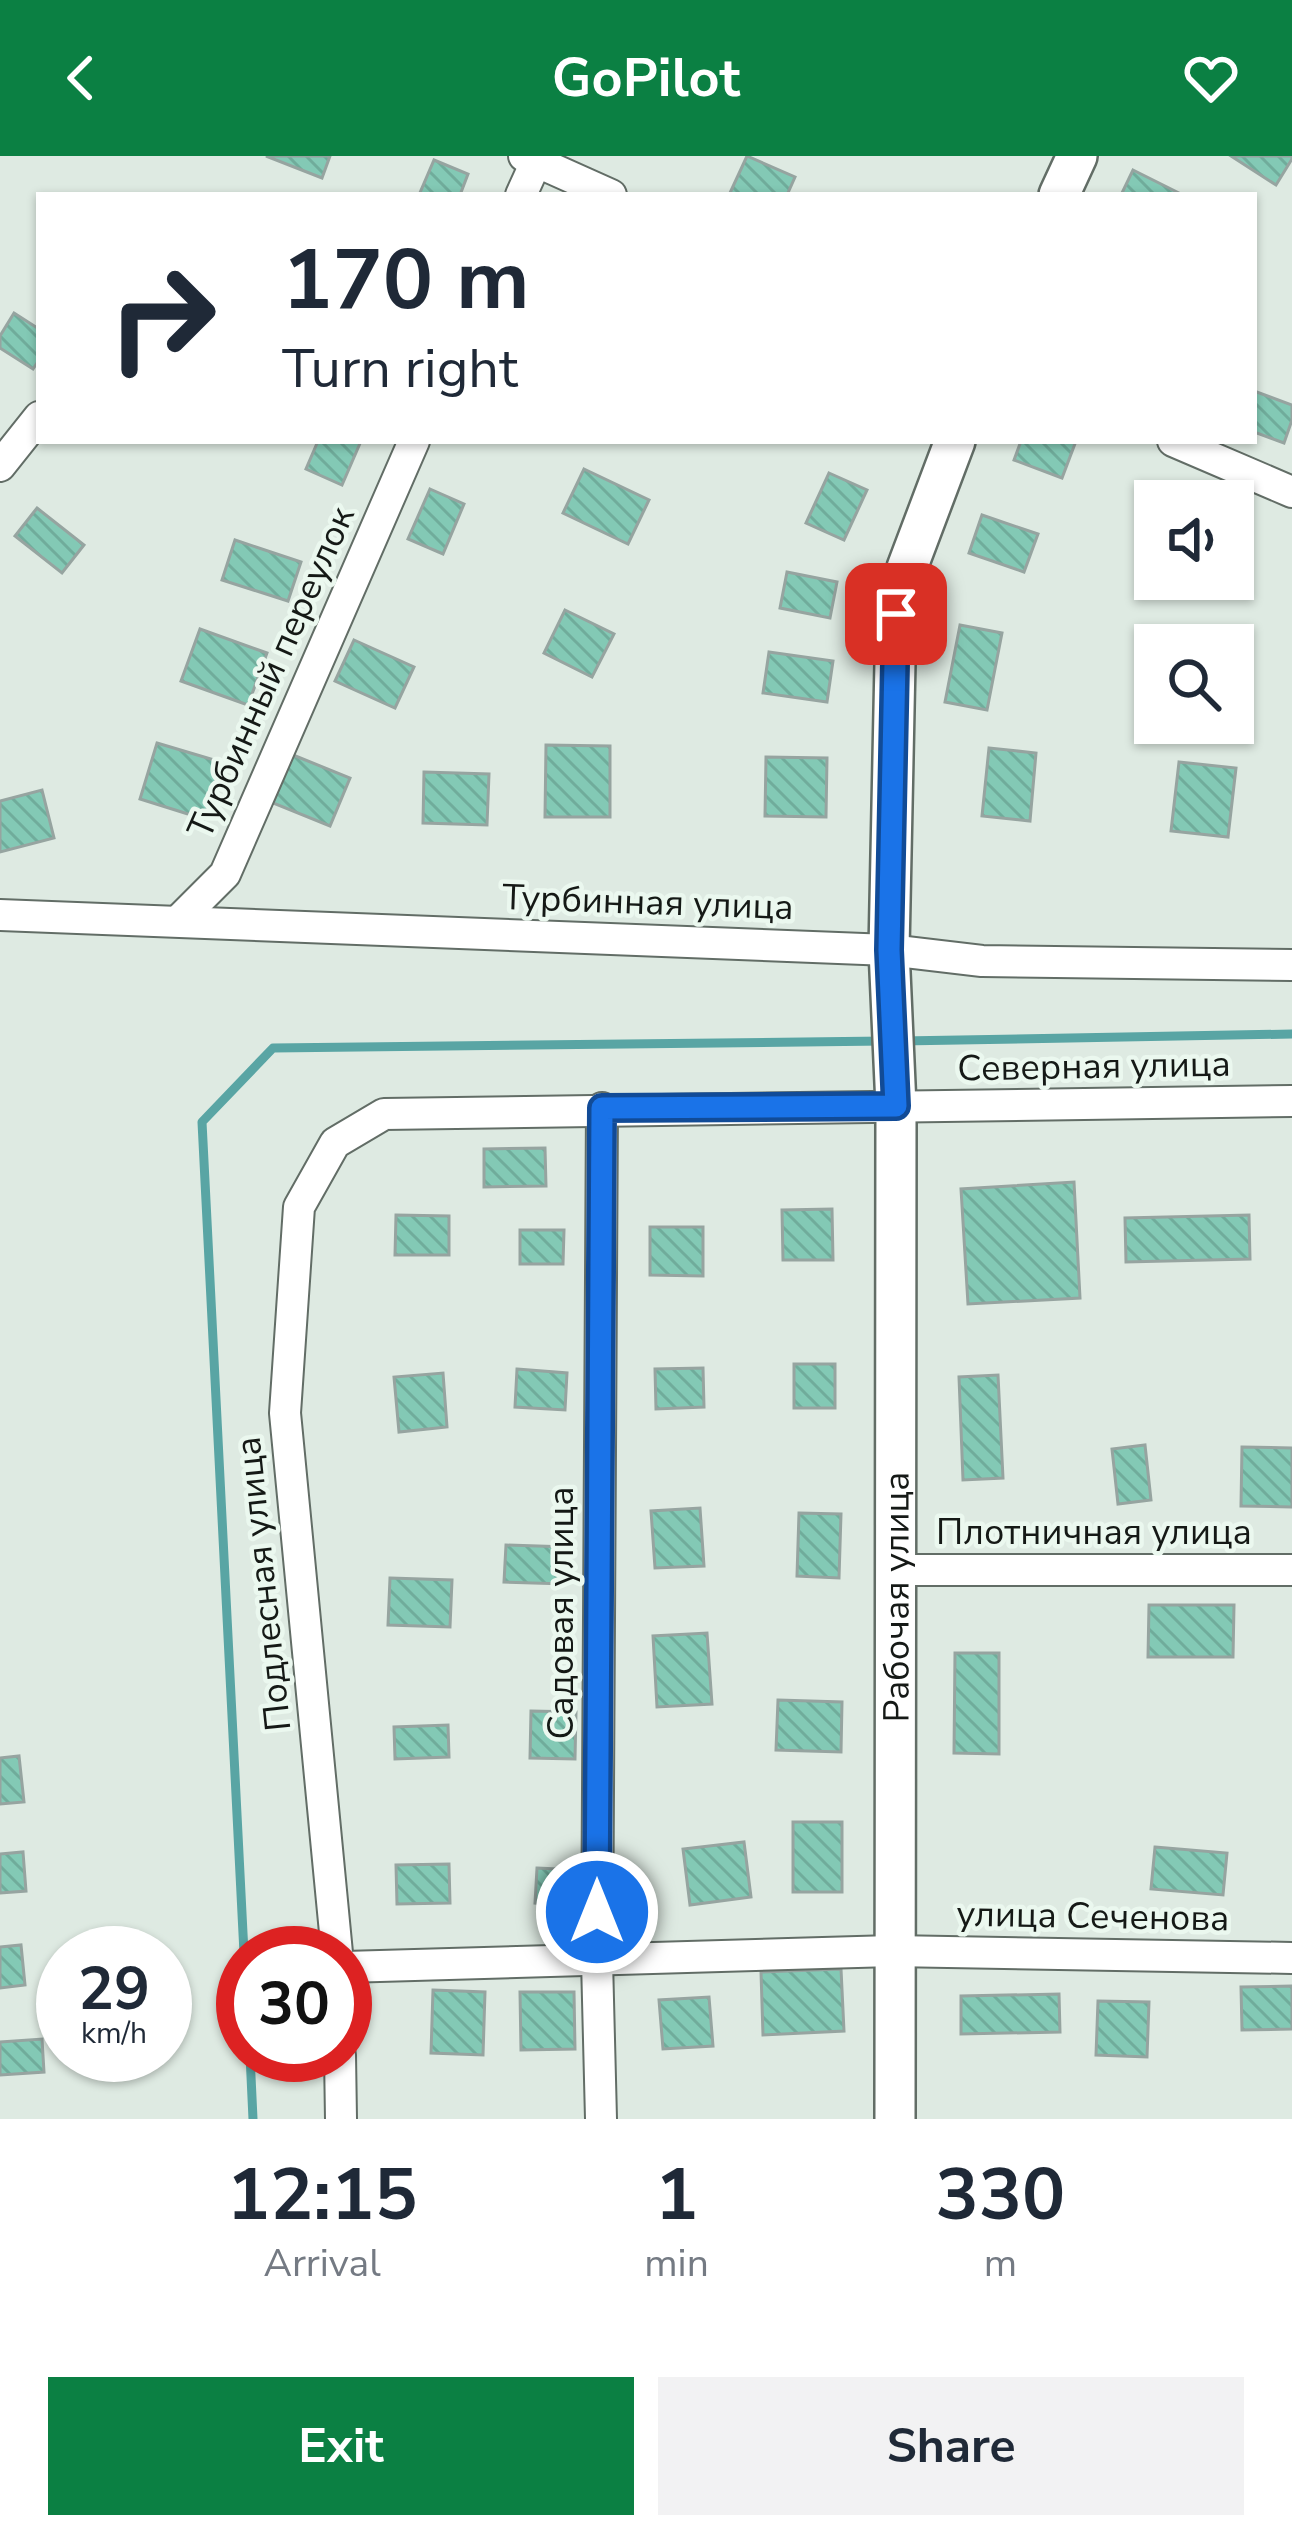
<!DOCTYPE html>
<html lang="en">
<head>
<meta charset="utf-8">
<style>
	body { margin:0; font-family:"Nunito Sans",sans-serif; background:#f2f2f3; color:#1f2937; height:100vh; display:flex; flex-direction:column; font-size:45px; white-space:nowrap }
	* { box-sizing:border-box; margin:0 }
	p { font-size:39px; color:#747a83 }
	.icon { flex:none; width:66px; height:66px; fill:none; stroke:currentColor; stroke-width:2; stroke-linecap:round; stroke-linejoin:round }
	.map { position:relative; height:1963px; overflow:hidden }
	.drawer { display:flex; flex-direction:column; background:#fff; flex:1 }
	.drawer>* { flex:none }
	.top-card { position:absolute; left:36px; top:36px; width:1221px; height:252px; border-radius:0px; box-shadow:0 3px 9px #0004; background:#fff; color:#1f2937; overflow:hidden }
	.fabs { position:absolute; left:1134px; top:324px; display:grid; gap:24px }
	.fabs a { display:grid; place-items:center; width:120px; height:120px; border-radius:0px; background:#fff; box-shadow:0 3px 9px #0004; font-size:60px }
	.speed { position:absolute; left:36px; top:1770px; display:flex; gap:24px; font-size:60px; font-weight:700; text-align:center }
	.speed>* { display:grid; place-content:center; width:156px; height:156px; border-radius:50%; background:#fff; box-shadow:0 3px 9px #0004; line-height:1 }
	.speed small { font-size:30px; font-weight:400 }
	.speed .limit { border:18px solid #d22; background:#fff; color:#111 }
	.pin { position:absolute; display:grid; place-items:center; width:102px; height:102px; color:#fff; margin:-51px; border-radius:24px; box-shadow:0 6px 18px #0006 }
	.me { position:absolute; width:132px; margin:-66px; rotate:0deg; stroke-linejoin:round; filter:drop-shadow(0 0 9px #0008) }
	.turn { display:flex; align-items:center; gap:42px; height:252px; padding:0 48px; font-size:54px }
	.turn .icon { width:156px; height:156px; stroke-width:2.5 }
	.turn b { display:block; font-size:84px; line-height:102px }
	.eta { display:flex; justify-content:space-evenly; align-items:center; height:204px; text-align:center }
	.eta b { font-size:72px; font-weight:700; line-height:84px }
	.cta { display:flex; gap:24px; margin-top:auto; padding:24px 48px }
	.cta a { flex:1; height:138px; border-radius:0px; background:#0b8043; color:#fff; font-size:48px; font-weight:700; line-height:138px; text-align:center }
	.cta a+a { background:#f2f2f3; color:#1f2937 }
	header { display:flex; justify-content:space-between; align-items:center; height:156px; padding:0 48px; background:#0b8043; color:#fff; font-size:54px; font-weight:700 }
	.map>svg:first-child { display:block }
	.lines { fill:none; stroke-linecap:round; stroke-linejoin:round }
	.stream { stroke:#59a5a4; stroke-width:9 }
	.building { fill:url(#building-back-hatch); stroke:#96a4a0; stroke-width:3 }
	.minor-casing { stroke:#626d66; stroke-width:34 }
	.tertiary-casing { stroke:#626d66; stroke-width:44 }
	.minor { stroke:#fff; stroke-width:30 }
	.tertiary { stroke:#fff; stroke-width:39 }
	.route-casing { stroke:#114b97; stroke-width:30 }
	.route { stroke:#1a73e8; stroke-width:21 }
	.labels { text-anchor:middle; stroke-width:9; stroke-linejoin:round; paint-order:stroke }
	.street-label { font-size:36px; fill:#151916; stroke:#ebf8ef }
</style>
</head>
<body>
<header><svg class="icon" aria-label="back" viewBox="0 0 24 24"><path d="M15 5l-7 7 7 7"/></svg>GoPilot<svg class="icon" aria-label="heart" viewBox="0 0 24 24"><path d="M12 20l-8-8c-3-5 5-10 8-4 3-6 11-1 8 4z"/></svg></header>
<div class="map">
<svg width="1292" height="1963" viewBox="0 0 1292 1963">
	<defs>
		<pattern id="building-back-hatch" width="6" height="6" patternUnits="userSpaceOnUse" patternTransform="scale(3)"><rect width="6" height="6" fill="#83c9b5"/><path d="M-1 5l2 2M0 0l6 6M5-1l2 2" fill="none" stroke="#70ac9b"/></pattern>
	</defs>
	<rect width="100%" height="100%" fill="#deeae2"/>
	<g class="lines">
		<g class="stream">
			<polyline points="901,885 1292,878"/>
			<polyline points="244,1797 202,966 273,892 885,885"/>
			<polyline points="250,1899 253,1963"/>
		</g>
	</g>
	<g class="building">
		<polygon points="266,0 330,0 322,22"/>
		<polygon points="747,0 795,21 787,39 729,39"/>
		<polygon points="1231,0 1292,0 1292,3 1276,29"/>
		<polygon points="434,4 468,18 460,39 419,39"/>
		<polygon points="1133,14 1183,39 1121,39"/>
		<polygon points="14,157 39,173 39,204 33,213 0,192 0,180"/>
		<polygon points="1254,235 1292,249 1292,264 1284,287 1254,276"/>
		<polygon points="318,285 361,285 342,329 306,313"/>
		<polygon points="1021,285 1076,285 1062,322 1014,304"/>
		<polygon points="584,313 649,344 628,388 563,357"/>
		<polygon points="829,317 867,334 844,384 806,367"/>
		<polygon points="430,333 464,348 443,398 408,383"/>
		<polygon points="37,352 84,389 62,417 15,380"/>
		<polygon points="982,359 1038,378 1024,416 969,397"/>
		<polygon points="235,384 301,406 288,445 222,424"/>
		<polygon points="787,416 837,426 830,462 780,452"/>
		<polygon points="565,454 614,478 592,521 544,497"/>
		<polygon points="960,469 1002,477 987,554 945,546"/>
		<polygon points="200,473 267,497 248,549 181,525"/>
		<polygon points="354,484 414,511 395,552 335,525"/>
		<polygon points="769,496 833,505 827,546 763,537"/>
		<polygon points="157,587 221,606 204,663 140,643"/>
		<polygon points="546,589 610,590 610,661 545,661"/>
		<polygon points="989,592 1036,597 1030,665 982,660"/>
		<polygon points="293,599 350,622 330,670 273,647"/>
		<polygon points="766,601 827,602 826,661 765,660"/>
		<polygon points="1179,606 1236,612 1228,681 1171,675"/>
		<polygon points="424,616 489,618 487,669 423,667"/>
		<polygon points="42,634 54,682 0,696 0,645"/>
		<polygon points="545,992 546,1030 484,1031 484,993"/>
		<polygon points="1074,1026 1080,1142 968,1148 961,1033"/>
		<polygon points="832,1053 833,1104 783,1104 782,1054"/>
		<polygon points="396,1059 449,1060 449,1099 395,1099"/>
		<polygon points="1249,1059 1250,1103 1126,1106 1125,1062"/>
		<polygon points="650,1071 703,1071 703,1120 650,1119"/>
		<polygon points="520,1074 564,1074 563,1108 520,1108"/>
		<rect x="794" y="1208" width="41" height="44"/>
		<polygon points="703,1212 704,1251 656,1253 655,1213"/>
		<polygon points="517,1213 567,1217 565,1254 515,1251"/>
		<polygon points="443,1217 447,1271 399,1276 394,1221"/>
		<polygon points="998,1219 1003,1322 963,1324 959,1221"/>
		<polygon points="1145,1289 1151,1344 1118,1348 1112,1293"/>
		<polygon points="1242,1291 1292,1292 1292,1351 1241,1350"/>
		<polygon points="700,1352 704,1410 655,1412 651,1355"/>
		<polygon points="799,1357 841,1358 839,1422 797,1420"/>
		<polygon points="506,1389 567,1391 565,1428 504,1426"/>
		<polygon points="390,1422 452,1424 450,1471 388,1469"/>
		<polygon points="1149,1449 1234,1449 1233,1501 1148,1501"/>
		<polygon points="707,1477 712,1548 657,1551 653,1480"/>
		<polygon points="955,1497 999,1497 999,1598 954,1597"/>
		<polygon points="778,1544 842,1546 841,1596 776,1594"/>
		<polygon points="531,1555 576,1556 575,1603 530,1602"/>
		<polygon points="448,1569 449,1601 395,1603 394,1571"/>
		<polygon points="19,1600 24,1646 0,1648 0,1602"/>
		<rect x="793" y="1666" width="49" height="70"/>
		<polygon points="744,1686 751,1741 690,1749 683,1693"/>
		<polygon points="1155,1691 1227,1697 1223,1739 1151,1733"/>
		<polygon points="23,1696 26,1735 0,1737 0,1698"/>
		<polygon points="449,1708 450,1747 397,1748 396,1709"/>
		<polygon points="537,1712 577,1714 575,1750 535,1747"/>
		<polygon points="21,1789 25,1829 0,1832 0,1791"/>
		<polygon points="841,1813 844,1875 763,1879 761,1816"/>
		<polygon points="1292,1830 1292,1873 1242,1874 1241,1831"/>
		<polygon points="433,1834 485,1836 483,1899 431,1897"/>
		<polygon points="520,1836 574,1836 575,1893 521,1894"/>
		<polygon points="1059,1838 1060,1876 961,1878 961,1840"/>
		<polygon points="709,1841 713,1890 663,1893 659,1844"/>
		<polygon points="1098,1845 1149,1846 1147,1901 1096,1899"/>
		<polygon points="42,1883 44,1916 0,1919 0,1886"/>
	</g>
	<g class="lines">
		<g class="minor-casing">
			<g id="minor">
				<polyline points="524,0 611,39"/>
				<polyline points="521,39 536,6"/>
				<polyline points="1173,285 1292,336"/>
				<polyline points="0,310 39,261"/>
				<polyline points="0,759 889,794 982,805 1292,809"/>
				<polyline points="179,764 225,718 414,285"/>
				<polyline points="895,1414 1292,1414"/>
				<polyline points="337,1797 285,1257 299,1051 335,987 384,958 1292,945"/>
				<polyline points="345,1811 892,1795 1292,1802"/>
				<polyline points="340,1899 341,1963"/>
				<polyline points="601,1963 597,1804 602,952"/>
			</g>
		</g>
		<g class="tertiary-casing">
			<g id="tertiary">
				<polyline points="1059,39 1077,0"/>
				<path id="s1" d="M895,1963L896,950L889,794L896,458L907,412L955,285"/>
			</g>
		</g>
		<use href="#minor" class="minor"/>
		<use href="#tertiary" class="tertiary"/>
	</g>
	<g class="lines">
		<g class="route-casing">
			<polyline id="route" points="597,1756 602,952 896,950 889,794 896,458"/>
		</g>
		<use href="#route" class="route"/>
	</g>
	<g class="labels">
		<g class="street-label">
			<text transform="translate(270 516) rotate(-66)" y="13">Турбинный переулок</text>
			<text transform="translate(648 745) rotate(2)" y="13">Турбинная улица</text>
			<text transform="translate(1094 909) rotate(-1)" y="13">Северная улица</text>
			<text x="1094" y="1388">Плотничная улица</text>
			<text transform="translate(262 1428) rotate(-96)" y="13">Подлесная улица</text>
			<text dy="13" stroke="none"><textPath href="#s1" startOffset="522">Рабочая улица</textPath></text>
			<text transform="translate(560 1457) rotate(-90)" y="13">Садовая улица</text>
			<text transform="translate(1093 1759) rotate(1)" y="13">улица Сеченова</text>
		</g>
	</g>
</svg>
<div class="fabs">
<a><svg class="icon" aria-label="sound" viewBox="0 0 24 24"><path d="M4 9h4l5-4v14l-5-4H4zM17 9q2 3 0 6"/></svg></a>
<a><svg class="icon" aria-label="search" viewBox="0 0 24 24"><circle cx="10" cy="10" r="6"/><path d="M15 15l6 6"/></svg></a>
</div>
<div class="speed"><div>29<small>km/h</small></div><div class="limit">30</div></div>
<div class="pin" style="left:896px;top:458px;background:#d93025"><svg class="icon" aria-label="arrive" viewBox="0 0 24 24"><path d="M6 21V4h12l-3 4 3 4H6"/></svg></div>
<svg class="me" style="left:597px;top:1756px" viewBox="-20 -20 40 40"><circle r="17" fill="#1a73e8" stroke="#fff" stroke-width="3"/><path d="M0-11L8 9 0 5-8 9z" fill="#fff"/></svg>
<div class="top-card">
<div class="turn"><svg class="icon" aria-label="right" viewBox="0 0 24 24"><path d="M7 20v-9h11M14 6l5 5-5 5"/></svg><div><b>170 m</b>Turn right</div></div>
</div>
</div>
<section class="drawer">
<div class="eta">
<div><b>12:15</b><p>Arrival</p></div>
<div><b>1</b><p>min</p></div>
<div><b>330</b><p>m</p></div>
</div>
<div class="cta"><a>Exit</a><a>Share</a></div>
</section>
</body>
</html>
